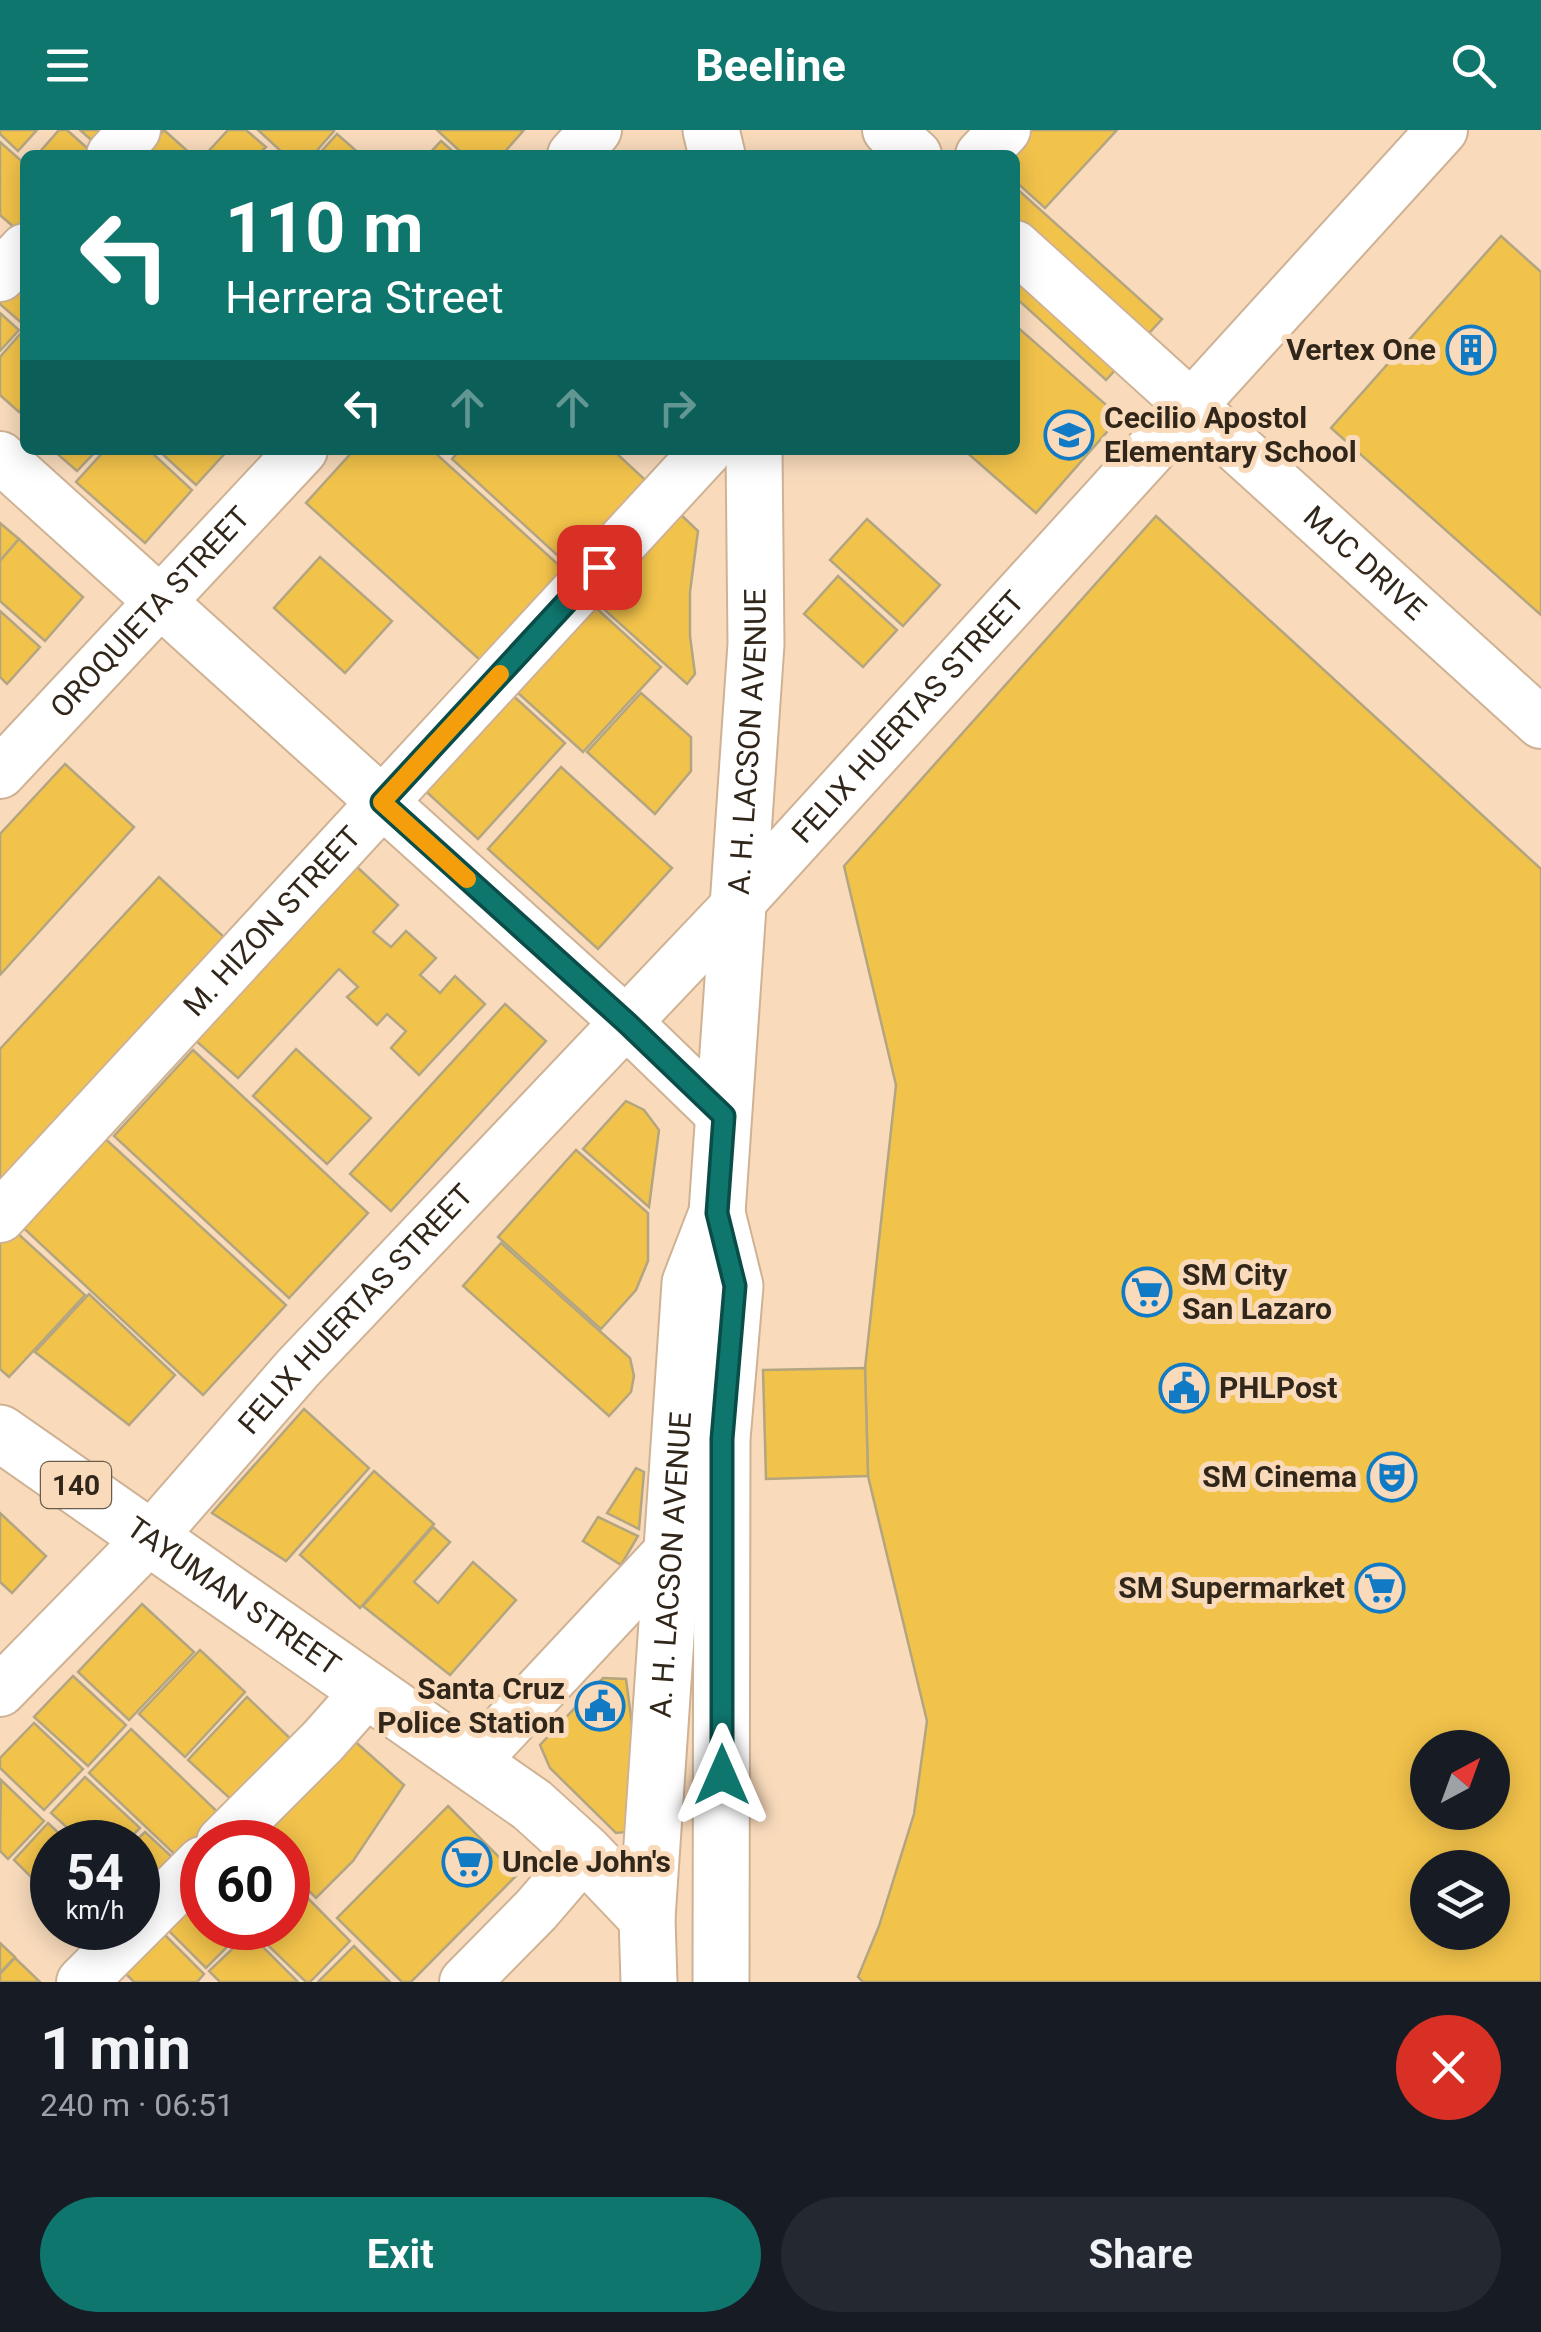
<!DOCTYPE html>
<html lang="en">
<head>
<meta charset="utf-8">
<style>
	body { margin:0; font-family:Roboto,sans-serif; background:#242831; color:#f1f3f6; height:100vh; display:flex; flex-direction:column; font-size:38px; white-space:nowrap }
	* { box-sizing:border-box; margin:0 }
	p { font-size:32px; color:#9ea1a6 }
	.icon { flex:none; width:55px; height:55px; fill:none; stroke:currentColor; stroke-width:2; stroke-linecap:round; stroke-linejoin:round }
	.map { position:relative; height:1852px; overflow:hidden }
	.panel { display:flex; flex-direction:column; background:#171b24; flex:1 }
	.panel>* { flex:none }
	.banner { position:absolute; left:20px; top:20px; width:1000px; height:305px; border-radius:15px; box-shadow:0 5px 25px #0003; background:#0f766e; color:#fff; overflow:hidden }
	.needle { width:65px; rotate:41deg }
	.fabs { position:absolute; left:1410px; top:1600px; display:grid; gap:20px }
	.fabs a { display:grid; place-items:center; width:100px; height:100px; border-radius:50%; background:#171b24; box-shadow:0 5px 25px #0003; font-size:50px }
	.speed { position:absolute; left:30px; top:1690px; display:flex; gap:20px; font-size:50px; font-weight:700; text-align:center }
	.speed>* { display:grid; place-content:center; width:130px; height:130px; border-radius:50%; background:#171b24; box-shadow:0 5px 25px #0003; line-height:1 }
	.speed small { font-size:25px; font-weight:400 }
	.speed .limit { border:15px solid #d22; background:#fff; color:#111 }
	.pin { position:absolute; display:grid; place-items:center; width:85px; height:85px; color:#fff; margin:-42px; border-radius:20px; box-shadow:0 5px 15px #0006 }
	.me { position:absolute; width:110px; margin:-55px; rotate:0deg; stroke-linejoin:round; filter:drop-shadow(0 0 8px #0008) }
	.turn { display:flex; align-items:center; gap:35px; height:210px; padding:0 40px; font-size:45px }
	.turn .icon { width:130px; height:130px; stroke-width:2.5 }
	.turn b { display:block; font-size:70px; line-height:85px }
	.lanes { display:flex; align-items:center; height:95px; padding:0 40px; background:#0003; justify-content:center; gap:50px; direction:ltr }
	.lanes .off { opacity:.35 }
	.round { display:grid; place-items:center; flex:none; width:105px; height:105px; border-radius:52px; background:#242831 }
	.head { display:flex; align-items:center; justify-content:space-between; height:170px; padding:0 40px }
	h1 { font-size:60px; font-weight:700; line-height:75px }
	.button { display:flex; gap:20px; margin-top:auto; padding:20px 40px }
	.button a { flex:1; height:115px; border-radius:60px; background:#0f766e; color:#fff; font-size:40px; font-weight:700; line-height:115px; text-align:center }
	.button a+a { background:#242831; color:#f1f3f6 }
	header { display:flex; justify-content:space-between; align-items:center; height:130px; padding:0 40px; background:#0f766e; color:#fff; font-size:45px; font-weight:700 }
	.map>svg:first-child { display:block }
	.building { fill:#f2c34b; stroke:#b4a581; stroke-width:2.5; fill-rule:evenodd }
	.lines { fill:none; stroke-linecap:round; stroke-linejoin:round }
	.minor-casing { stroke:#cfb294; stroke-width:54 }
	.major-casing { stroke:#cfb294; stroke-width:59 }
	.minor { stroke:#fff; stroke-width:50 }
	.major { stroke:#fff; stroke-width:55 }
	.route-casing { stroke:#0a4d48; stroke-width:25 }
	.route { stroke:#0f766e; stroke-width:18 }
	.slow { stroke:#f59e0b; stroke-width:18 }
	.labels { text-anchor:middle; stroke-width:10; stroke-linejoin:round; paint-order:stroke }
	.shield { fill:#f9dbbc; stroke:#6d5c4b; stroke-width:2.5 }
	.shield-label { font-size:28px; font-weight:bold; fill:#31261a }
	.poi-label { font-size:30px; font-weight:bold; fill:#31261a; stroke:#f9dbbc; text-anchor:end }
	.street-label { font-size:30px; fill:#31261a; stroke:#f9dbbc }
</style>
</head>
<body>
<header><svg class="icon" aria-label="menu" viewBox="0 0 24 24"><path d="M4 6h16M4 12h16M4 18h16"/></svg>Beeline<svg class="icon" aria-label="search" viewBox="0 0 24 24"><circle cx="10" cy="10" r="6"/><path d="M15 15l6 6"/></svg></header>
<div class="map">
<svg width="1541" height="1852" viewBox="0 0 1541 1852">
	<rect width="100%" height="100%" fill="#f9dbbc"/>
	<g class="building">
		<polygon points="0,0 37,0 18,21 0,4"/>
		<polygon points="59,0 67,0 95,25 37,25"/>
		<polygon points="80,0 127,0 106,23"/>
		<polygon points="164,0 192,25 142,25"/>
		<polygon points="228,0 246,0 266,17 258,25 205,25"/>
		<polygon points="258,0 333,0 334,1 313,25 285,25"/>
		<polygon points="437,0 524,0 502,25 464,25"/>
		<polygon points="1012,0 1117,0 1045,78 1015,51"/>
		<polygon points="337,4 361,25 318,25"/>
		<polygon points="441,11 457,25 428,25"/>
		<polygon points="0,12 25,34 25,89 16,99 0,85"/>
		<polygon points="1016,58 1162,189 1106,250 1015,167"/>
		<polygon points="1501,106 1541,142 1541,485 1331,298"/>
		<polygon points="25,136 25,196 0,174 0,164"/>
		<polygon points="0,183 19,200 0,221"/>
		<polygon points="1015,195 1120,287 1036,383 964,320 1015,320"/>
		<polygon points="22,202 25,275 19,282 0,265 0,227"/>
		<polygon points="53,320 97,320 77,341"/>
		<polygon points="105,320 149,320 192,360 145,413 76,352"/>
		<polygon points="158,320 228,320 196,355"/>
		<polygon points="354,320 432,320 573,448 490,539 306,373"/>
		<polygon points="460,320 613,320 656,360 579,445 452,329"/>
		<polygon points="679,383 698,401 690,462 690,506 695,544 687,554 597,473"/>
		<path d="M1156,386L1541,739V1852H863L858,1847L879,1796L914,1684L927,1591L868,1346L865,1238L896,955L844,736ZM1428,1618H1492V1682H1428ZM1428,1738H1492V1802H1428Z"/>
		<polygon points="867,389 940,455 903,496 830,430"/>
		<polygon points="0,393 19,409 0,431"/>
		<polygon points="19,409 83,467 45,511 0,471 0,431"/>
		<polygon points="320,427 392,491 345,543 274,478"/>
		<polygon points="838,446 897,500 863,537 804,484"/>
		<polygon points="595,477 661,537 583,622 517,562"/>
		<polygon points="0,481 40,517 7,554 0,547"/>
		<polygon points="508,561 565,613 478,709 421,657"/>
		<polygon points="641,563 691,607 691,641 655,684 587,622"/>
		<polygon points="65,634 134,697 0,845 0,704"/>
		<polygon points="561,637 672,738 598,819 488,719"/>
		<polygon points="356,736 398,775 373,802 391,817 406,801 436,828 420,845 440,863 455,846 485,874 419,945 391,918 406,901 387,884 377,895 347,867 358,857 339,839 238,948 195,910"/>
		<polygon points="159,747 238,820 0,1076 0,919"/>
		<polygon points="505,874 546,911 391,1081 350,1044"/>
		<polygon points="296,919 371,988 327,1034 253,966"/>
		<polygon points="193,920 368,1083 289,1168 114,1006"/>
		<polygon points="626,971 644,980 659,1000 649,1077 583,1019"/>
		<polygon points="99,1003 286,1175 203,1265 17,1092"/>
		<polygon points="576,1020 648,1083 648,1131 636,1160 601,1199 498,1107"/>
		<polygon points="3,1090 85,1165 9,1247 0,1239 0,1093"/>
		<polygon points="501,1113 630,1228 634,1246 631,1262 609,1286 463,1156"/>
		<polygon points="89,1164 175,1245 129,1295 35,1222"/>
		<polygon points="865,1238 868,1346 766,1349 763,1240"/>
		<polygon points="304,1279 369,1338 286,1431 212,1383"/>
		<polygon points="636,1338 644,1342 639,1399 607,1383"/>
		<polygon points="374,1341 434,1394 360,1478 300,1425"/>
		<polygon points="0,1383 46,1426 12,1463 0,1452"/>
		<polygon points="598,1387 638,1406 621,1435 583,1411"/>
		<polygon points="433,1397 450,1412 414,1452 438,1473 473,1432 516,1470 450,1545 363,1476"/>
		<polygon points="142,1474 194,1522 129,1590 78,1542"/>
		<polygon points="200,1520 245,1562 185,1627 139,1584"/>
		<polygon points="73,1546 126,1595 88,1636 34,1587"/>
		<polygon points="603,1548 626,1549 646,1700 616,1703 550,1638 540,1615"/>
		<polygon points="247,1567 294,1612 236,1674 188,1630"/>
		<polygon points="34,1593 83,1639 44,1680 0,1638 0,1628"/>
		<polygon points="131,1599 228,1692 187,1736 89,1643"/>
		<polygon points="350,1607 404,1655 353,1731 316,1768 288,1740 288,1712 260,1712 252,1705"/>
		<polygon points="85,1647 140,1698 126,1712 83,1712 51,1683"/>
		<polygon points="1,1650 44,1691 8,1729 0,1721"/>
		<polygon points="448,1676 517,1745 411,1852 402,1852 337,1788"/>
		<polygon points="48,1693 68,1712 52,1712 52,1745 41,1757 14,1730"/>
		<polygon points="145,1702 186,1740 138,1764 138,1712 134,1712"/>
		<polygon points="290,1750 350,1811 310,1852 306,1852 250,1798 288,1798"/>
		<polygon points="202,1758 202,1798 246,1798 206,1838 164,1796"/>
		<polygon points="162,1802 204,1844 197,1852 134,1852 123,1841"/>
		<polygon points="249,1803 298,1852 220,1852 209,1841"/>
		<polygon points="0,1813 15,1827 0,1843"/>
		<polygon points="354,1816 390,1852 318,1852"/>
		<polygon points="15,1828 40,1852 0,1852 0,1844"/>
	</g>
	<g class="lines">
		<g class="minor-casing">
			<g id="minor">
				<polyline points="888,0 916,25"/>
				<polyline points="112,25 135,0"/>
				<polyline points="573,25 596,0"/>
				<polyline points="981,25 1005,0"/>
				<path id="s1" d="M1015,116L1541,593"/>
				<polyline points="0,146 25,119"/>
				<polyline points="0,327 627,893 724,987"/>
				<path id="s2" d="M0,643L302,320"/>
				<path id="s3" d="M0,1087L707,320"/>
				<path id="s4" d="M0,1561L151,1407L298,1238L739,773L1442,0"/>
				<polyline points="473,1632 672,1419"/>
				<polyline points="222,1712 323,1611 369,1559"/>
				<polyline points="138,1796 202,1732"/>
				<polyline points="82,1852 136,1798"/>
				<polyline points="465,1852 536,1780 585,1723"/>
			</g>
		</g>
		<g class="major-casing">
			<g id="major">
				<polyline points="711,0 717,25"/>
				<polyline points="717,1083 735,1156 722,1309 721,1852"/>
				<path id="s5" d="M0,1303L532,1675L585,1723L647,1788"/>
				<path id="s6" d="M649,1852L647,1788L690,1153L717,1083L756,514L754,320"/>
			</g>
		</g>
		<use href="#minor" class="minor"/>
		<use href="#major" class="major"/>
	</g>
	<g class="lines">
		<g class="route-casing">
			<polyline id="route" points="599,437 382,672 627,893 724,986 717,1083 735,1156 722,1309 722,1645"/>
		</g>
		<use href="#route" class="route"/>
		<polyline class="slow" points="467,749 382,672 500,544"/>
	</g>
	<defs>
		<g id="building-ring" transform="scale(2.5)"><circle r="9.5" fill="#f9dbbc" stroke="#107ac5" stroke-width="1.5"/><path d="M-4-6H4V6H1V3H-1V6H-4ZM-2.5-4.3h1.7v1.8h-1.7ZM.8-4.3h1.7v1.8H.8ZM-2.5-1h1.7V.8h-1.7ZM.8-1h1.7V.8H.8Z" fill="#107ac5"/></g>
		<g id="school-ring" transform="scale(2.5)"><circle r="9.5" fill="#f9dbbc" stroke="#107ac5" stroke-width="1.5"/><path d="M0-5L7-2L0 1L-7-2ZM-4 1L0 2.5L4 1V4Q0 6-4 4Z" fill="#107ac5"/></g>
		<g id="supermarket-ring" transform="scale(2.5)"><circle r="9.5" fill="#f9dbbc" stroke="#107ac5" stroke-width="1.5"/><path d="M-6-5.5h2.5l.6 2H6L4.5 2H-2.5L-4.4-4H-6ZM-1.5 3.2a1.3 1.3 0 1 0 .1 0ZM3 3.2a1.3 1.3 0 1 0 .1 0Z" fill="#107ac5"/></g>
		<g id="civic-ring" transform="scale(2.5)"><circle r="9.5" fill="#f9dbbc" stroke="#107ac5" stroke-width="1.5"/><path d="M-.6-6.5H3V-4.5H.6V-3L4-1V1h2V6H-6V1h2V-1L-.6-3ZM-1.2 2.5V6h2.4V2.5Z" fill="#107ac5"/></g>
		<g id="theatre-ring" transform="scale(2.5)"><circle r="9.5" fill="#f9dbbc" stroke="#107ac5" stroke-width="1.5"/><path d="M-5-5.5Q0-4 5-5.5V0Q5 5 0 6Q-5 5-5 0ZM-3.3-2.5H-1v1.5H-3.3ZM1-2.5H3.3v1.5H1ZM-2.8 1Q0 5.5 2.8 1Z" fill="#107ac5"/></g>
	</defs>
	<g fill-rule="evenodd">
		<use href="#building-ring" x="1471" y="220"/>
		<use href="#school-ring" x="1069" y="305"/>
		<use href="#supermarket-ring" x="1147" y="1162"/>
		<use href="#civic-ring" x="1184" y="1258"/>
		<use href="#theatre-ring" x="1392" y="1347"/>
		<use href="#supermarket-ring" x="1380" y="1458"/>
		<use href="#civic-ring" x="600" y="1576"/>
		<use href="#supermarket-ring" x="467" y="1732"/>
	</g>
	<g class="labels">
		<rect class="shield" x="41" y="1332" width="70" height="46" rx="8"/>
		<g class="shield-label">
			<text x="76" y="1365">140</text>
		</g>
		<g class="poi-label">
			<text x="1436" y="230">Vertex One</text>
			<text x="1104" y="298" text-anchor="start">Cecilio Apostol<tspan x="1104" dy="34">Elementary School</tspan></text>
			<text x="1182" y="1155" text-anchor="start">SM City<tspan x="1182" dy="34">San Lazaro</tspan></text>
			<text x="1219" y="1268" text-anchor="start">PHLPost</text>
			<text x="1357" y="1357">SM Cinema</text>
			<text x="1345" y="1468">SM Supermarket</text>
			<text x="565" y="1569">Santa Cruz<tspan x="565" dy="34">Police Station</tspan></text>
			<text x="502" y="1742" text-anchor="start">Uncle John's</text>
		</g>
		<g class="street-label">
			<text dy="10" stroke="none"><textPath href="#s1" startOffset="472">MJC DRIVE</textPath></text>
			<text dy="10" stroke="none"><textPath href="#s2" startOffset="220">OROQUIETA STREET</textPath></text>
			<text dy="10" stroke="none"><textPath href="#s4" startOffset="1332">FELIX HUERTAS STREET</textPath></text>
			<text dy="10" stroke="none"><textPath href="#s6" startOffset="1248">A. H. LACSON AVENUE</textPath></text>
			<text dy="10" stroke="none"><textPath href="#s3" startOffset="402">M. HIZON STREET</textPath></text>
			<text dy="10" stroke="none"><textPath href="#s4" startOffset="522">FELIX HUERTAS STREET</textPath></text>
			<text dy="10" stroke="none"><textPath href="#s6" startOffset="418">A. H. LACSON AVENUE</textPath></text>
			<text dy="10" stroke="none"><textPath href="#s5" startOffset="285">TAYUMAN STREET</textPath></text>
		</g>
	</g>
</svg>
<div class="fabs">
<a><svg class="needle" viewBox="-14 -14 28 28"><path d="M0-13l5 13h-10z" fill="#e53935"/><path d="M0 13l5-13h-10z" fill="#9ea1a6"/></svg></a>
<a><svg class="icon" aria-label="layers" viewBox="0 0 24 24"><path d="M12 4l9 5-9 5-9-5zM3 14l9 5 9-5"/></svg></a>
</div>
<div class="speed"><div>54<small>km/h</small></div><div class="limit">60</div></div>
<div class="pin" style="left:599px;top:437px;background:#d93025"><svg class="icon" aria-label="arrive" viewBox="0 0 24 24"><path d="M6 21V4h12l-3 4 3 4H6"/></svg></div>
<svg class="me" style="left:722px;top:1645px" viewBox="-20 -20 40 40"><path d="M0-17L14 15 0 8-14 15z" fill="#0f766e" stroke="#fff" stroke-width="4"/></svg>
<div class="banner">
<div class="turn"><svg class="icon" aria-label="left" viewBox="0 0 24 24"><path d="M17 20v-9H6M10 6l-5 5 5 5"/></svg><div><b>110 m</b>Herrera Street</div></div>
<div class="lanes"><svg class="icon" aria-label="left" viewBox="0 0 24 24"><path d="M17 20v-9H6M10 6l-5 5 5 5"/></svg><svg class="icon off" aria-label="ahead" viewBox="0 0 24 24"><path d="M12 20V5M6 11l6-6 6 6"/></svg><svg class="icon off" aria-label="ahead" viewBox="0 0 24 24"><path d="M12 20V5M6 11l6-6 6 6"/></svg><svg class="icon off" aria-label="right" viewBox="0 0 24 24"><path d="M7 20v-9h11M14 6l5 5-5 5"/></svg></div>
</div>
</div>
<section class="panel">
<div class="head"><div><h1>1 min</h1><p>240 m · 06:51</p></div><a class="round" style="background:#d93025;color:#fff"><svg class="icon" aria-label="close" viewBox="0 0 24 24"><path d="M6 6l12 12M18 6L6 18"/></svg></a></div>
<div class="button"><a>Exit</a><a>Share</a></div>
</section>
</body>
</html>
